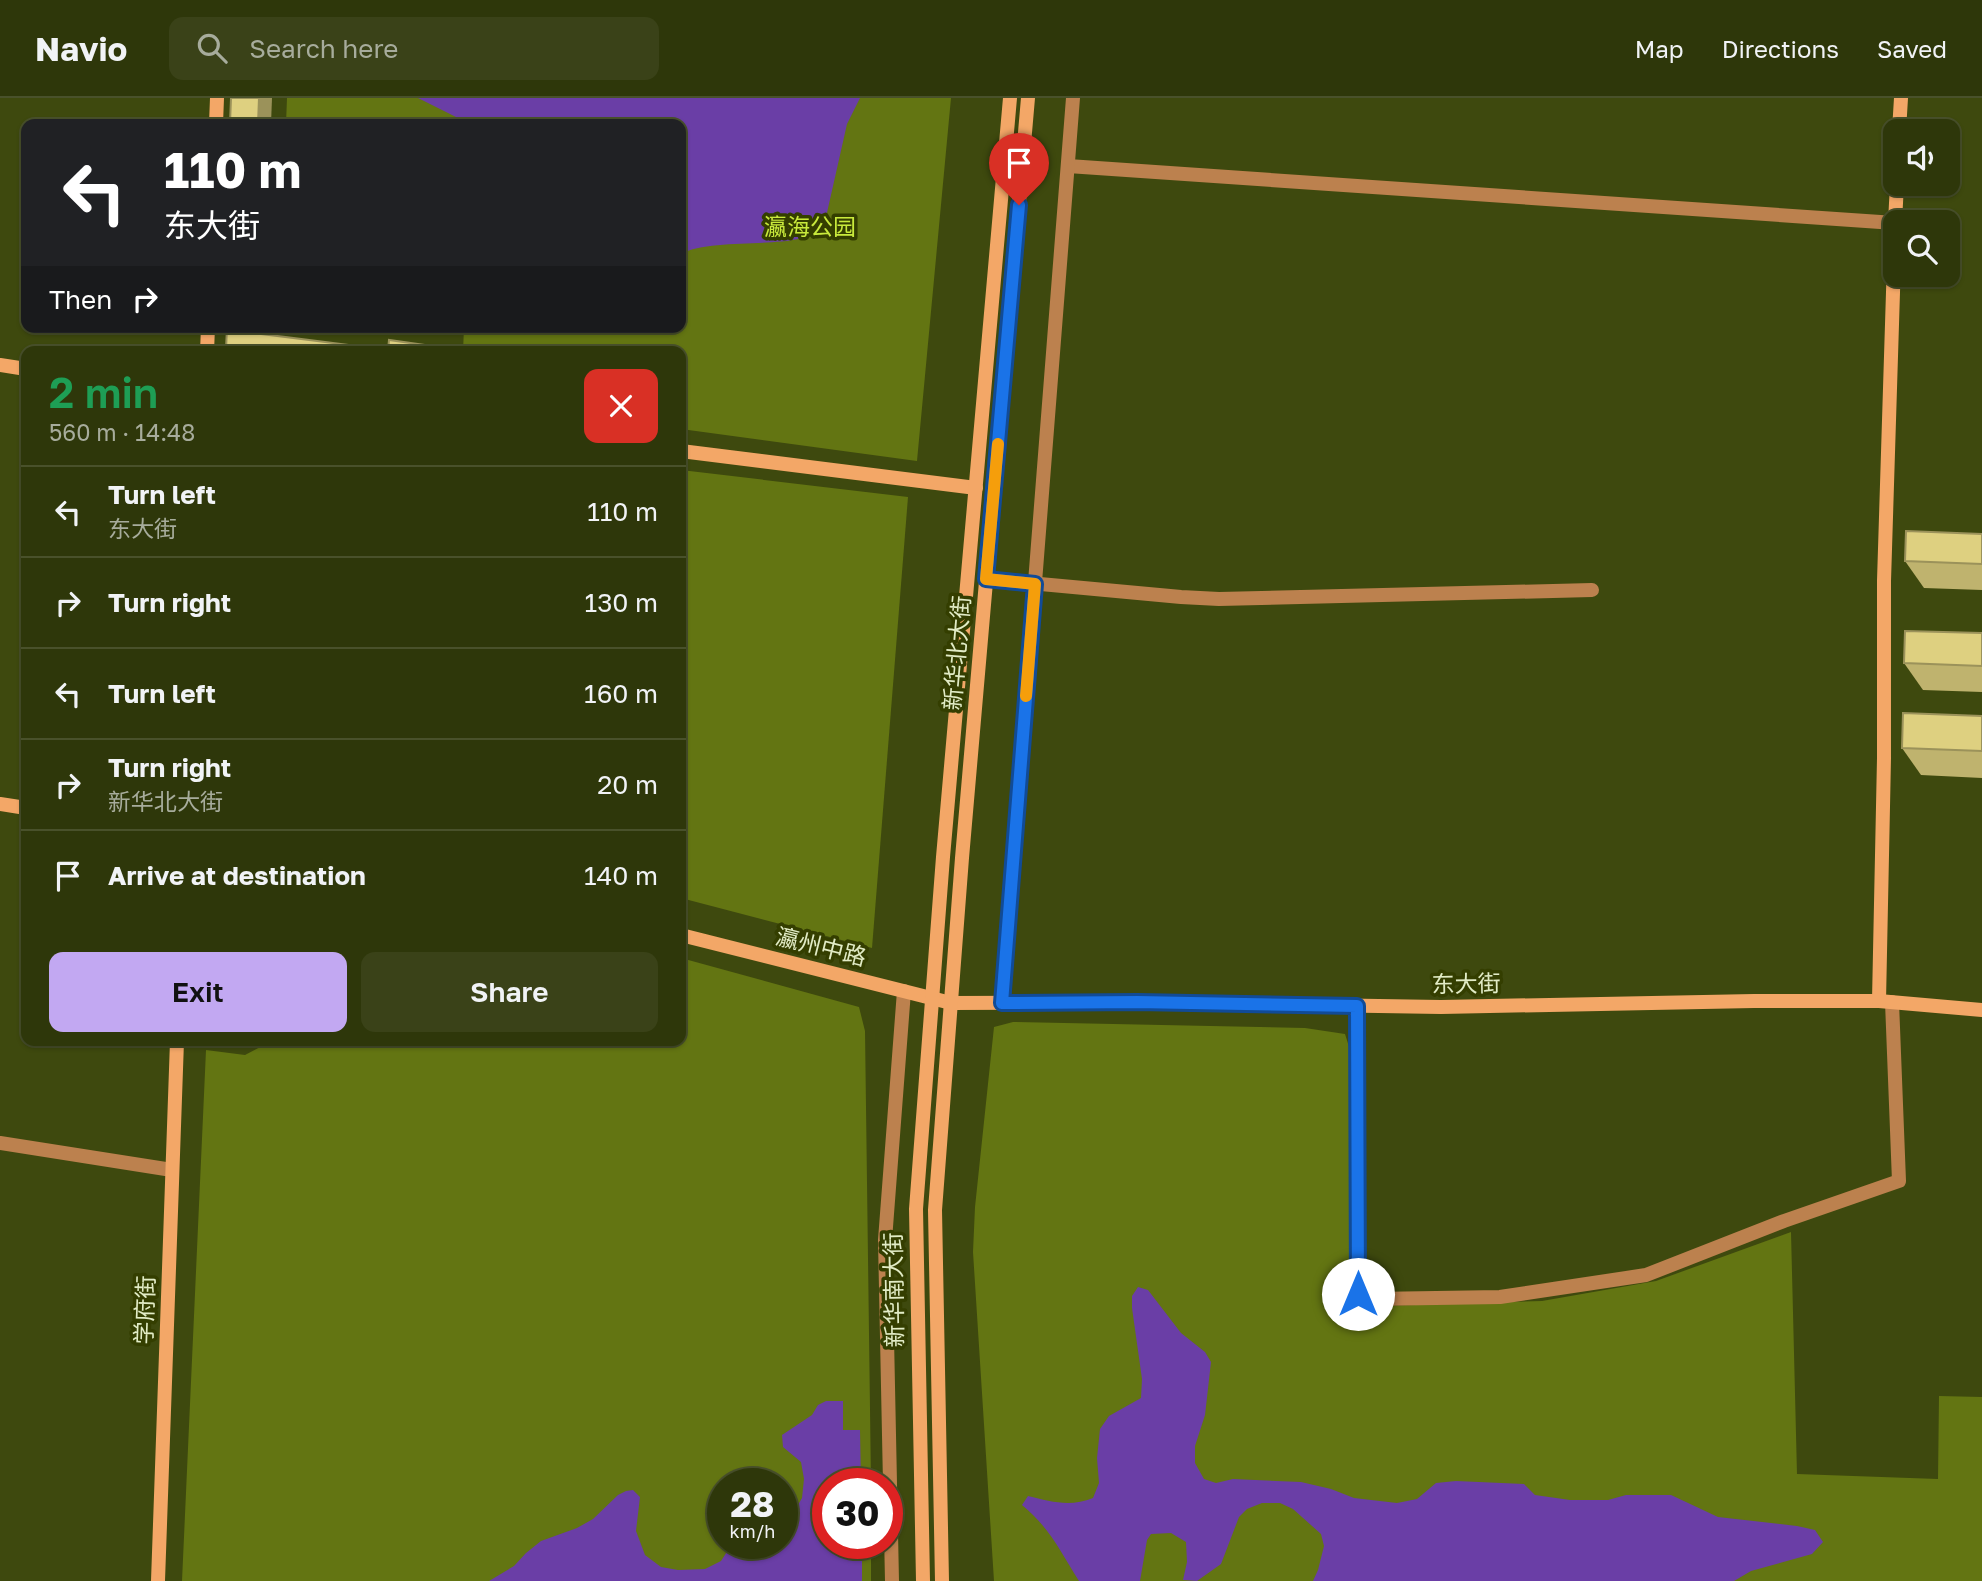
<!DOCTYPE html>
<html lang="en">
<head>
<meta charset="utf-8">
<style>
	body { margin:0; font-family:"Golos Text","Noto Sans SC",sans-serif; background:#3a4218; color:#f1f3f6; height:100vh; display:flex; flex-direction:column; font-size:26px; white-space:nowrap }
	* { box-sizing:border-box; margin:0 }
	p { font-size:23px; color:#a7ac9c }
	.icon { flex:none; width:38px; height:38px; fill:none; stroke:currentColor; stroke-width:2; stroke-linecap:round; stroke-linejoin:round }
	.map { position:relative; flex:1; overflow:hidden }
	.panel { position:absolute; left:21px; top:248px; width:665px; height:700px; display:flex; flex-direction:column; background:#2e370a; border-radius:14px; box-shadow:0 2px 5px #0004,0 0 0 2px #49512b }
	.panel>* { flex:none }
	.top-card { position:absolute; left:21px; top:21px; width:665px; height:214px; border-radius:14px; box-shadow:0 2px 5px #0004,0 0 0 2px #49512b; background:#202124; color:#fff; overflow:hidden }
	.buttons { position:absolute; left:1883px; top:21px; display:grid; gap:14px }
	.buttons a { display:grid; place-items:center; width:77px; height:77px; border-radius:14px; background:#2e370a; box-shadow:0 2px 5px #0004,0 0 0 2px #49512b; font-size:35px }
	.speed { position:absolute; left:707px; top:1370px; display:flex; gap:14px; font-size:35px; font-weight:700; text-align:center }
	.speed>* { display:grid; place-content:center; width:91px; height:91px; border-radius:50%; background:#2e370a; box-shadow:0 2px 5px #0004,0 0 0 2px #49512b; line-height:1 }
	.speed small { font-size:18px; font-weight:400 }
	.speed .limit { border:10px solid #d22; background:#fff; color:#111 }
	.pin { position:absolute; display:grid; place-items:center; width:60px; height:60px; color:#fff; margin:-72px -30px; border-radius:50% 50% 50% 0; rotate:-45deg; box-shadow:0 0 7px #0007 }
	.pin .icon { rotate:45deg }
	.me { position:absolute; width:77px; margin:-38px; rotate:0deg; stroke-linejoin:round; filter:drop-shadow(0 0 5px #0008) }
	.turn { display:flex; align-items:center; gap:24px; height:147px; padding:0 28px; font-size:32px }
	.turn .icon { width:91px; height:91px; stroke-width:2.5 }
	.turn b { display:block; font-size:49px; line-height:60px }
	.then { display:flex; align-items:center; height:66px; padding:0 28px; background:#0003; gap:14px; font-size:26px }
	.round { display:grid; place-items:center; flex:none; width:74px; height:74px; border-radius:14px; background:#3a4218 }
	.headline { display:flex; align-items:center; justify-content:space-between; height:119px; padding:0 28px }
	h1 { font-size:42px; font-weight:600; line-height:52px; color:#1e9e55 }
	.button { display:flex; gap:14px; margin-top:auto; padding:14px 28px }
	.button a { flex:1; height:80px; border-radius:14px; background:#c2a8f2; color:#111; font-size:28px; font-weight:600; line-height:80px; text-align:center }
	.button a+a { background:#3a4218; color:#f1f3f6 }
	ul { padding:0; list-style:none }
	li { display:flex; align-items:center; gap:21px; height:91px; padding:0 28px; border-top:2px solid #49512b }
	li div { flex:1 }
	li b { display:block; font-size:26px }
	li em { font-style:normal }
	header { display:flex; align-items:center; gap:42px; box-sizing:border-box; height:98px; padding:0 35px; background:#2e370a; border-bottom:2px solid #49512b }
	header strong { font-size:33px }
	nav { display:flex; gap:38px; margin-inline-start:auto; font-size:24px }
	.search { width:490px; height:63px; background:#3a4218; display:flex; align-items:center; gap:18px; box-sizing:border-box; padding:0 24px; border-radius:14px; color:#a7ac9c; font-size:26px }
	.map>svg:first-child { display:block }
	.green { fill:#637512; fill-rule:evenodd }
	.water { fill:#6a3ea6 }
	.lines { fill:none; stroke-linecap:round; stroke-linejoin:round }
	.street { stroke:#bc814e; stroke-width:14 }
	.secondary { stroke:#f3a767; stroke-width:14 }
	.wall { fill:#bfb36e }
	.shaded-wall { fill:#9b925a }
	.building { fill:#ded080; stroke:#9b925a; stroke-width:2 }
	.route-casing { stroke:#114b97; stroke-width:18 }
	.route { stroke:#1a73e8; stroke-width:12 }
	.slow { stroke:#f59e0b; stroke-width:12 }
	.labels { text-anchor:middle; stroke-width:7; stroke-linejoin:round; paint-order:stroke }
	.park-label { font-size:23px; fill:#c9ea3c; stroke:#343e00 }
	.street-label { font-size:23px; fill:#e2ecc6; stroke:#343e00 }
</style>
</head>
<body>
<header>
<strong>Navio</strong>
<div class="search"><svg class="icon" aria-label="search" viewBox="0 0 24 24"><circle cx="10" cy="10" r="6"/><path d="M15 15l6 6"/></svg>Search here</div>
<nav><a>Map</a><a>Directions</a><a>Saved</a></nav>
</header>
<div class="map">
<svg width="1982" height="1483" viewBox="0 0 1982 1483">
	<rect width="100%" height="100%" fill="#3e490e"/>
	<g class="green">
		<polygon points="287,0 951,0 917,363 681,331 681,254 463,254 464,229 681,229 681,26 286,26"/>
		<polygon points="681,372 908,399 872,850 681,800"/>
		<path d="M681,860L859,909L865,933L871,1386H828V1446H871V1483H182L206,952L245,957L272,943H681ZM723,1386H782V1446H723Z"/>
		<polygon points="1013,924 1305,930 1345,936 1352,958 1350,1202 1353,1209 1542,1203 1656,1183 1791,1134 1797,1376 1938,1381 1939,1298 1982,1299 1982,1483 994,1483 973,1154 975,1109 994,929"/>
	</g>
	<g class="water">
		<path d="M418,0H860L847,26L824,128C804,155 714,137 681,156V26H470Z"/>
		<path d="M1138,1189L1148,1192L1181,1235L1205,1254L1211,1264L1205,1317L1195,1348V1365L1204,1381L1216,1385L1233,1381L1301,1384L1331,1391L1354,1400L1397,1405L1417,1401L1436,1385L1456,1383L1524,1386L1535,1397L1570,1402H1608L1626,1397H1671L1718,1419L1797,1428L1815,1432L1823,1444L1812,1456L1751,1473L1734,1483H1313L1318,1472L1324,1448L1321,1436L1293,1411L1280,1405H1262L1247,1411L1239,1419L1221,1466L1197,1483L1183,1482L1187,1464L1186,1444L1171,1435L1151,1436L1147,1442L1140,1483H1079C1060,1453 1050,1430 1022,1407L1028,1398C1051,1404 1071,1409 1093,1400L1099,1385L1097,1360L1100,1331L1109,1318L1141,1300L1142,1281L1132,1210V1198Z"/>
		<polygon points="826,1303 843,1303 843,1332 860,1332 861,1386 828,1386 828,1446 862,1446 862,1483 489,1483 514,1468 526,1455 541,1443 577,1430 593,1421 618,1397 626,1393 633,1392 640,1399 636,1433 645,1457 661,1469 678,1472 705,1471 721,1463 732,1446 782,1446 782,1424 794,1414 802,1400 804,1381 801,1364 783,1349 782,1337 812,1317 818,1307"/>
	</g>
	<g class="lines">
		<g class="street">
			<polyline points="1068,68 1895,125"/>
			<polyline points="986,481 1181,499 1219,501 1592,492"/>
			<polyline points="1002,905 1073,0"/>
			<polyline points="1357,908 1358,1196 1362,1200 1372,1201 1500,1199 1646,1177 1784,1123 1899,1083 1892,904"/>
			<polyline points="0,1045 172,1072"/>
			<polyline points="892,1483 885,1142 904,893"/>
		</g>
		<g class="secondary">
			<polyline points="216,26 217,0"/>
			<polyline points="1899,33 1901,0"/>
			<polyline points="1895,124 1897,86"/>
			<polyline points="207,254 208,229"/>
			<polyline points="0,267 26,271"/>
			<polyline points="681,353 976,390"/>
			<polyline points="0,706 26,710"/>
			<polyline points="681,837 951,905 1137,904 1441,909 1754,903 1879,903 1982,912"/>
			<polyline points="1879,903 1884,660 1884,483 1895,130"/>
			<polyline points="158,1483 177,943"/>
			<polyline points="923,1483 916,1111 943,759 1010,0"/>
			<polyline points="942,1483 935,1112 962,760 1028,0"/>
		</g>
	</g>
	<g class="wall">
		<polygon points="1982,436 1982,492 1924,490 1905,463"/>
		<polygon points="1982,535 1982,594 1923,592 1904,565"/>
		<polygon points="1982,618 1982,680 1921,677 1902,650"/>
	</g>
	<g class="shaded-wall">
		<polygon points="259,0 272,0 271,26 258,26"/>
		<polygon points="258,229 270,229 275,236 274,254"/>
	</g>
	<g class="building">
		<polygon points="231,0 259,0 258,26 230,26"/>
		<polygon points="227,229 262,229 262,236 388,252 389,242 474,254 227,254 226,252"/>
		<polygon points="1906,433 1982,436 1982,466 1905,463"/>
		<polygon points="1905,533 1982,535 1982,568 1904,565"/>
		<polygon points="1903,615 1982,618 1982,653 1902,650"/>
	</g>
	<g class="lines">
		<g class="route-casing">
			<polyline id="route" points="1019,107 986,481 1035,486 1002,905 1137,904 1357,908 1358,1196"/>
		</g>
		<use href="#route" class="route"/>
		<polyline class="slow" points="998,346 986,481 1035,486 1026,598"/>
	</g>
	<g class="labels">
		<g class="park-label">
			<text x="810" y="137">瀛海公园</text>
		</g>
		<g class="street-label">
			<text transform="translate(957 555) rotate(-85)" y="8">新华北大街</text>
			<text transform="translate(821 849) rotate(14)" y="8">瀛州中路</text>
			<text transform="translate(1466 886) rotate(-1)" y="8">东大街</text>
			<text transform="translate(894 1192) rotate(-91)" y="8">新华南大街</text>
			<text transform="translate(145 1212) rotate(-88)" y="8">学府街</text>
		</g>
	</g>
</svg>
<div class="buttons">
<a><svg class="icon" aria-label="sound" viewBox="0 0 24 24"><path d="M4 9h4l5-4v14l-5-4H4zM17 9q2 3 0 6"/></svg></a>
<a><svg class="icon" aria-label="search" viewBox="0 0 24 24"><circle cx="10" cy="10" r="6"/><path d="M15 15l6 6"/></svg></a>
</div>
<div class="speed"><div>28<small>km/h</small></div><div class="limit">30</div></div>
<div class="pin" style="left:1019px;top:107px;background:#d93025"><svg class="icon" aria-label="arrive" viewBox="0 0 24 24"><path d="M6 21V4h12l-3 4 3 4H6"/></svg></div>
<svg class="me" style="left:1358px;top:1196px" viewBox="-20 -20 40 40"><circle r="19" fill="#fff"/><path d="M0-13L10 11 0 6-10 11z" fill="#1a73e8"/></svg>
<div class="top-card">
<div class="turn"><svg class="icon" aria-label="left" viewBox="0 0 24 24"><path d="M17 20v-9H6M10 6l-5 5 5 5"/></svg><div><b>110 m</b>东大街</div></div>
<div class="then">Then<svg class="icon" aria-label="right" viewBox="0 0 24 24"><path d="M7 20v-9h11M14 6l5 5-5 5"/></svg></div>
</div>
<section class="panel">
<div class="headline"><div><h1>2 min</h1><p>560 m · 14:48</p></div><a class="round" style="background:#d93025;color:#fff"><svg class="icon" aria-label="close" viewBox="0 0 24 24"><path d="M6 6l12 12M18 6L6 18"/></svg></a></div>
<ul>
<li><svg class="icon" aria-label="left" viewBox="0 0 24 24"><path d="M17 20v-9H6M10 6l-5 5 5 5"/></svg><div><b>Turn left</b><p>东大街</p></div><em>110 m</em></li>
<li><svg class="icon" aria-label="right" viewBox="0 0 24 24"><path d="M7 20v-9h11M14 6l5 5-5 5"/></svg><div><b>Turn right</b></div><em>130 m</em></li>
<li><svg class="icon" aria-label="left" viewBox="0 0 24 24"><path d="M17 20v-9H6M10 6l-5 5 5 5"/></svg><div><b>Turn left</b></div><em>160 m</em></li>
<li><svg class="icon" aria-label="right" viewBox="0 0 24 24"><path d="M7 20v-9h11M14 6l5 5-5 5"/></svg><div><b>Turn right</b><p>新华北大街</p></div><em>20 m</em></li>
<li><svg class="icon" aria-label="arrive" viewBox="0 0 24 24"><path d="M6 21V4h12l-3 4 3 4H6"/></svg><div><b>Arrive at destination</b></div><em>140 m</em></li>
</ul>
<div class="button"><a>Exit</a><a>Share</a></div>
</section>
</div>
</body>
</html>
